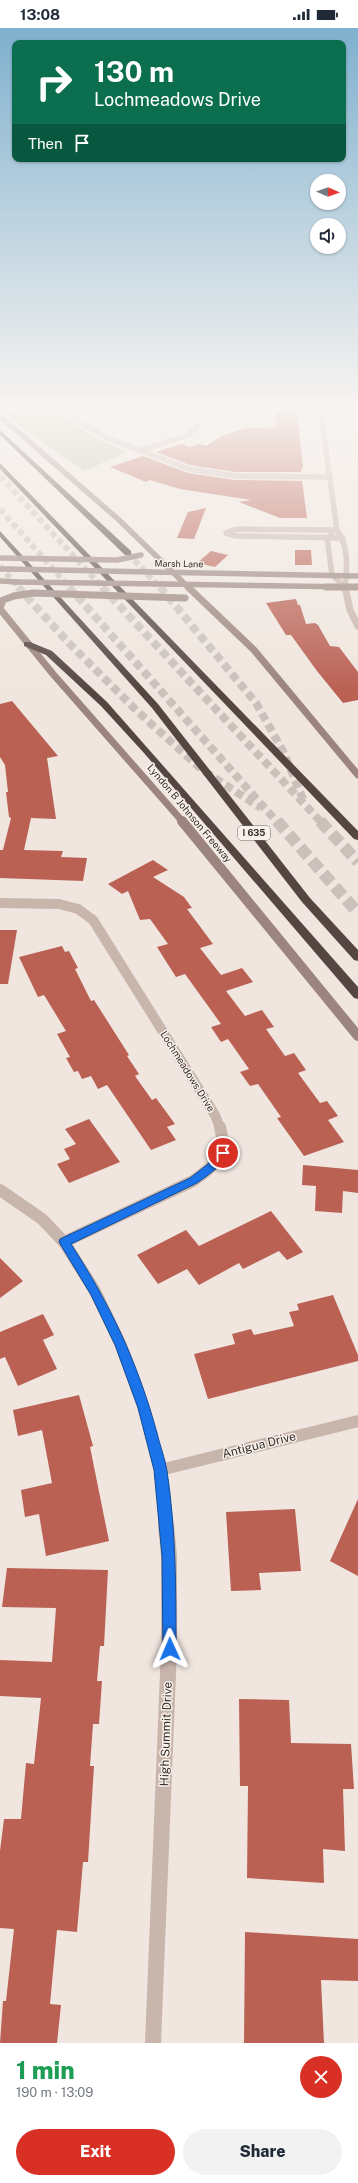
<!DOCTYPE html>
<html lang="en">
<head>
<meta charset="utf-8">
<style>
	body { margin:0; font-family:"Public Sans",sans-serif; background:#f2f2f3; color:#1f2937; height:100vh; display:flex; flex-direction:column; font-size:15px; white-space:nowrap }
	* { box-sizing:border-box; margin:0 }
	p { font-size:13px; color:#747a83 }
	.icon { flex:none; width:22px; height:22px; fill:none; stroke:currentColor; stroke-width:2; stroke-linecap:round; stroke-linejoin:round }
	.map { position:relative; height:2015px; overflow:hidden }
	.details { display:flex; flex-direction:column; background:#fff; flex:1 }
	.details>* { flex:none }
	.hud { position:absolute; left:12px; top:12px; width:334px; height:122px; border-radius:8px; box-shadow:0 1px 3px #0004; background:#0b6e4f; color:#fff; overflow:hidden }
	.needle { width:26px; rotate:92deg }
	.buttons { position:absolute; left:310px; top:146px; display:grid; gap:8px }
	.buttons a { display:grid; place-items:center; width:36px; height:36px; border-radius:50%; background:#fff; box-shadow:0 1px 3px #0004; font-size:20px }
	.pin { position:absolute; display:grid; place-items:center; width:34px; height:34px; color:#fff; margin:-17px; border:2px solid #fff; border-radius:50%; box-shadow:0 1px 4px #0007 }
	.me { position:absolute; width:44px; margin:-22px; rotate:359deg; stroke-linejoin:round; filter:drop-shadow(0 0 3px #0008) }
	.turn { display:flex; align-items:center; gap:14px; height:84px; padding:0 16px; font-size:18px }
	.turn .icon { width:52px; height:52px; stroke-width:2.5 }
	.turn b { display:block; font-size:28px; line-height:34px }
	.then { display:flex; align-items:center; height:38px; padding:0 16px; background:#0003; gap:8px; font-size:15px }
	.round { display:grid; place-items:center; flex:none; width:42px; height:42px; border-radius:21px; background:#f2f2f3 }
	.summary { display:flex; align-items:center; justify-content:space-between; height:68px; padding:0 16px }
	h1 { font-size:24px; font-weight:800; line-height:30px; color:#1e9e55 }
	.cta { display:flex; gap:8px; margin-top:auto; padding:8px 16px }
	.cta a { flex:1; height:46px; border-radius:24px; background:#d93025; color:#fff; font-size:16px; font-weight:800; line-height:46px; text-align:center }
	.cta a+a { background:#f2f2f3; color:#1f2937 }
	.status { display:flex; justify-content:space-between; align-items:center; height:28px; padding:0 20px; background:#fff; direction:ltr }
	.status svg { height:11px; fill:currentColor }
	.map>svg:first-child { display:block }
	.green { fill:#b8bea1 }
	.building { fill:#ba6154 }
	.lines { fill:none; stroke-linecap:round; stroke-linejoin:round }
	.motorway-tunnel-far2 { stroke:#cbc1bb; stroke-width:6; stroke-dasharray:6 3.5; stroke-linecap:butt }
	.motorway-tunnel-far1 { stroke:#cbc1bb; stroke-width:8; stroke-dasharray:8 4.5; stroke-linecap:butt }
	.motorway-tunnel { stroke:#cbc1bb; stroke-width:12; stroke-dasharray:12 5.5; stroke-linecap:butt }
	.minor-far4 { stroke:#c8b5ac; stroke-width:5.5 }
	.minor-far3 { stroke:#c8b5ac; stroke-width:7 }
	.minor-far2 { stroke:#c8b5ac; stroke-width:10 }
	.minor-far1 { stroke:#c8b5ac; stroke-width:12 }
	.minor { stroke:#c8b5ac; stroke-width:16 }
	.secondary-far2 { stroke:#9b857e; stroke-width:5.5 }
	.secondary-far1 { stroke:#9b857e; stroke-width:7 }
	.secondary { stroke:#9b857e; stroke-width:10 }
	.motorway { fill:#564642; fill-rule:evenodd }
	.secondary-bridge-far1 { stroke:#9b857e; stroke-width:5.5 }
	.secondary-bridge { stroke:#9b857e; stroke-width:7 }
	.route { fill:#1a73e8; stroke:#114b97 }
	.labels { text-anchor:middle; stroke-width:3; stroke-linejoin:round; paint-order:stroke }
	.far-street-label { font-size:9px; fill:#362d2a; stroke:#f8f1eb }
	.shield { fill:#f8f1eb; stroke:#706864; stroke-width:1 }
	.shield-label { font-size:9px; font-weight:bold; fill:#362d2a }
	.street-label { font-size:10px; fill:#362d2a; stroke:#f8f1eb }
	.near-street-label { font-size:12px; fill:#362d2a; stroke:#f8f1eb }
</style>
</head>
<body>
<div class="status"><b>13:08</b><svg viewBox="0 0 49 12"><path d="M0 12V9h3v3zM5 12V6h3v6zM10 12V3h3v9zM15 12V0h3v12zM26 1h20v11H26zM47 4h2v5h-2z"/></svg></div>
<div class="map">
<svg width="358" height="2015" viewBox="0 0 358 2015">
	<rect width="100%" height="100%" fill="#f0e6df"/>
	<path class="green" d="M42,379H60C80,405 98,411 127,424L84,443L10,391L4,383Z"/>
	<g class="building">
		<polygon points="275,384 297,384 303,438 301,444 235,444 190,437 156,424 181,416 189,419 200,416 206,418 222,408 245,400 277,399"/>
		<polygon points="143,428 188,445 235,452 302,453 307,490 280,490 239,474 251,472 180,461 150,452 146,454 110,439"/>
		<polygon points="206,480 194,511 177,510 188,484"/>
		<polygon points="295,522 311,522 312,537 295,537"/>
		<polygon points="211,523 228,527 215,539 197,535"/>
		<polygon points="296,571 298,577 300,577 306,596 315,595 318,597 330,618 339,619 358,644 358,672 343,675 317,643 291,607 286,607 266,575"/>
		<polygon points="12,673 58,728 47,730 56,791 31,790 24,822 63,823 61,829 87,830 83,853 0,850 0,822 3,822 11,790 9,789 6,764 8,764 5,737 0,729 0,676"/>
		<polygon points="153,832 168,842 153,849 184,869 192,880 187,881 213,916 200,920 221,947 242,940 253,954 226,963 245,988 262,982 274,999 266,1001 285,1028 294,1025 306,1042 298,1045 320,1075 327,1073 338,1088 328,1092 344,1114 304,1128 277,1090 281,1089 258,1056 250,1058 240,1044 249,1041 228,1011 221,1014 211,999 221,996 185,946 176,949 167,935 157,919 168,916 150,891 140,892 128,863 122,866 108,856"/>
		<polygon points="0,902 17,902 8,956 0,956"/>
		<polygon points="62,918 65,924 69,923 78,940 75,941 91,973 94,972 129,1027 127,1028 139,1046 135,1048 152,1072 156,1070 175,1096 167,1099 176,1112 151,1122 107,1057 98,1061 91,1048 82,1051 78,1043 74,1044 66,1030 70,1029 57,1006 66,1003 44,967 38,969 19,929"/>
		<polygon points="89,1091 120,1134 69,1155 57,1136 70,1131 64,1121 76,1116 65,1101"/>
		<polygon points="303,1137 358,1142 358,1165 343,1163 342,1185 315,1183 316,1158 302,1157"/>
		<polygon points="271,1183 303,1224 287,1232 279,1223 243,1241 239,1235 199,1257 187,1241 158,1256 137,1227 186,1202 199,1218"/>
		<polygon points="0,1230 23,1253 0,1270"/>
		<polygon points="333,1267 358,1327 358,1333 208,1371 194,1326 235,1316 232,1306 251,1301 254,1307 294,1298 289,1284 299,1282 297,1276"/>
		<polygon points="43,1286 54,1307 43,1312 57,1341 18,1358 5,1329 0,1331 0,1304"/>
		<polygon points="79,1367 93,1418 90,1419 109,1513 46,1528 39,1486 25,1489 21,1462 52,1455 42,1402 18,1408 13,1382"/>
		<polygon points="358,1471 358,1548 330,1533"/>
		<polygon points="295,1481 301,1543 259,1545 261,1562 231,1563 226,1484"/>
		<polygon points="7,1540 108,1542 104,1618 100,1618 97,1653 102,1653 99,1696 93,1696 90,1738 94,1738 88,1834 83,1834 77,1904 57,1902 50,1976 61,1977 57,2015 0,2015 3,1973 6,1973 14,1901 0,1900 0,1823 4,1791 21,1791 26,1735 34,1736 41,1670 0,1668 0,1632 52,1634 56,1580 2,1579"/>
		<polygon points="239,1671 289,1672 291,1715 351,1716 354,1761 343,1761 345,1823 323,1821 324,1855 247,1850 248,1758 240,1758"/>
		<polygon points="245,1904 358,1911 358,1953 321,1952 324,2015 244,2015"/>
	</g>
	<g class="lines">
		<g class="motorway-tunnel-far2">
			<polyline points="0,448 103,560"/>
			<polyline points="0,481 70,560"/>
			<polyline points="128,525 160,560"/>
			<polyline points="0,538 19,560"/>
		</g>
		<g class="motorway-tunnel-far1">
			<polyline points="18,559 67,613 137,683 201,741 261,780"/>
			<polyline points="69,559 277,794"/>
			<polyline points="102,559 321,794"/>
			<polyline points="160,559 256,675 283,723 303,771"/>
		</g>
		<g class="motorway-tunnel">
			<polyline points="277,793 358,885"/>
			<polyline points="320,793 358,834"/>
		</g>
		<g class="minor-far4">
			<polyline points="67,379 78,393 105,409 189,441 235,448 329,449"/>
			<path d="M320,379L337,502C349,518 347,541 345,560"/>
			<polyline points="140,423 188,407 197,399"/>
			<polyline points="337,502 236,501 226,505 236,508 343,510"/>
			<polyline points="332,506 327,510 332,547 345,559"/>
		</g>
		<polyline class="minor-far3" points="345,559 350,582 358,598"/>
		<polyline class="minor-far2" points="0,875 59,876 78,881 93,892 215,1087 220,1100"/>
		<g class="minor-far1">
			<polyline points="0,1162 42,1191 64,1214 95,1263 121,1317 144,1380 160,1442 166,1497"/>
			<path d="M64,1214L193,1153C215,1137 228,1128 220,1099"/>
			<polyline points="160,1442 358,1393"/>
		</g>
		<polyline class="minor" points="153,2015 169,1621 169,1528 166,1496"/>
		<g class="secondary-far2">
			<polyline points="0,388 118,491 189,560"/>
			<polyline points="0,541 8,541"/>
			<polyline points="150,544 358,548"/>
			<polyline points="0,553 17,554"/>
			<polyline points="162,556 358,559"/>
		</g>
		<g class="secondary-far1">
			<polyline points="188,559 254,622 358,747"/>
			<polyline points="326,559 358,559"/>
			<polyline points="0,580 3,572 14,568"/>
			<polyline points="0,581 53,646 183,794"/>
		</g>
		<polyline class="secondary" points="182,793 358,1008"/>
		<g class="motorway">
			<polygon points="0,402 131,523 131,527 125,527 0,407"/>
			<polygon points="0,435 358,803 358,812 354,811 0,441"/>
			<polygon points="0,503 158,676 310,870 358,922 358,933 354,932 302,874 152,680 0,509"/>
			<polygon points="24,614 30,614 52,623 107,674 358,959 358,971 354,970 144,725 101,678 46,627 24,618"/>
		</g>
		<g class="secondary-bridge-far1">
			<polyline points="0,530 117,532 141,527"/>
			<polyline points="8,541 150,544"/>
			<polyline points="17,554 162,556"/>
		</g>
		<polyline class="secondary-bridge" points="14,568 33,565 185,570"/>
	</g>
	<linearGradient id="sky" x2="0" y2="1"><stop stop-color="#7fb0ce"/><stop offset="0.57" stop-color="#f8f4f1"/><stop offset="1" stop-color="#f8f4f1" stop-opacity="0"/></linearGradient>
	<rect width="358" height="661" fill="url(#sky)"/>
	<path class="route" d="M223,1121L227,1122C231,1132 204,1150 197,1155L71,1216C110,1276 138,1335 157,1405C160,1418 165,1430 167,1443C176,1502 176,1562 176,1621L174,1626L170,1628L165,1626L163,1621L162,1528L154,1442L138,1380L115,1317L91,1267L59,1214L60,1211L190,1150L208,1136L220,1122Z"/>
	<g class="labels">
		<g class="far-street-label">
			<text transform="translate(179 536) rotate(1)" y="3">Marsh Lane</text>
		</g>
		<rect class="shield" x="238" y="798" width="32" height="14" rx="3"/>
		<g class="shield-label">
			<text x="254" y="808">I 635</text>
		</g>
		<g class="street-label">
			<text transform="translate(190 785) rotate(50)" y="4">Lyndon B Johnson Freeway</text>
			<text transform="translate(188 1043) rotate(58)" y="4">Lochmeadows Drive</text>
		</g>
		<g class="near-street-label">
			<text transform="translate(259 1417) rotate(-14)" y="4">Antigua Drive</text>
			<text transform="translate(166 1706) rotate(-88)" y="4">High Summit Drive</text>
		</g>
	</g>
</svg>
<div class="buttons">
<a><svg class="needle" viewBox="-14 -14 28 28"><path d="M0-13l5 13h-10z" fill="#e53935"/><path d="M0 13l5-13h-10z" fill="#747a83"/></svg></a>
<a><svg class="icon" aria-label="sound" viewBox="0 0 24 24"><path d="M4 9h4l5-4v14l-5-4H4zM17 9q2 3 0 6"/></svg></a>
</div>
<div class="pin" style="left:223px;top:1125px;background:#d93025"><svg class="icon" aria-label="arrive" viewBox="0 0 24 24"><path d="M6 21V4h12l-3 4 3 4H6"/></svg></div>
<svg class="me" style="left:170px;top:1621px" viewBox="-20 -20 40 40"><path d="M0-17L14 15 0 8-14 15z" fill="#1a73e8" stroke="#fff" stroke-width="4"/></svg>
<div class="hud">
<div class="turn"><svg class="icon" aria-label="right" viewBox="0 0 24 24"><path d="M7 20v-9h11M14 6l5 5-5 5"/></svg><div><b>130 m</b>Lochmeadows Drive</div></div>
<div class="then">Then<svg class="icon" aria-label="arrive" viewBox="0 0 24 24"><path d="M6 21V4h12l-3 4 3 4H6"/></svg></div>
</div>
</div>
<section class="details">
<div class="summary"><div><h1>1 min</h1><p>190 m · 13:09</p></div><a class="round" style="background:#d93025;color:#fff"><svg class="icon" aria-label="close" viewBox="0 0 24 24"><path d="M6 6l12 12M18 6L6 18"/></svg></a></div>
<div class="cta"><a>Exit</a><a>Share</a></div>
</section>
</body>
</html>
